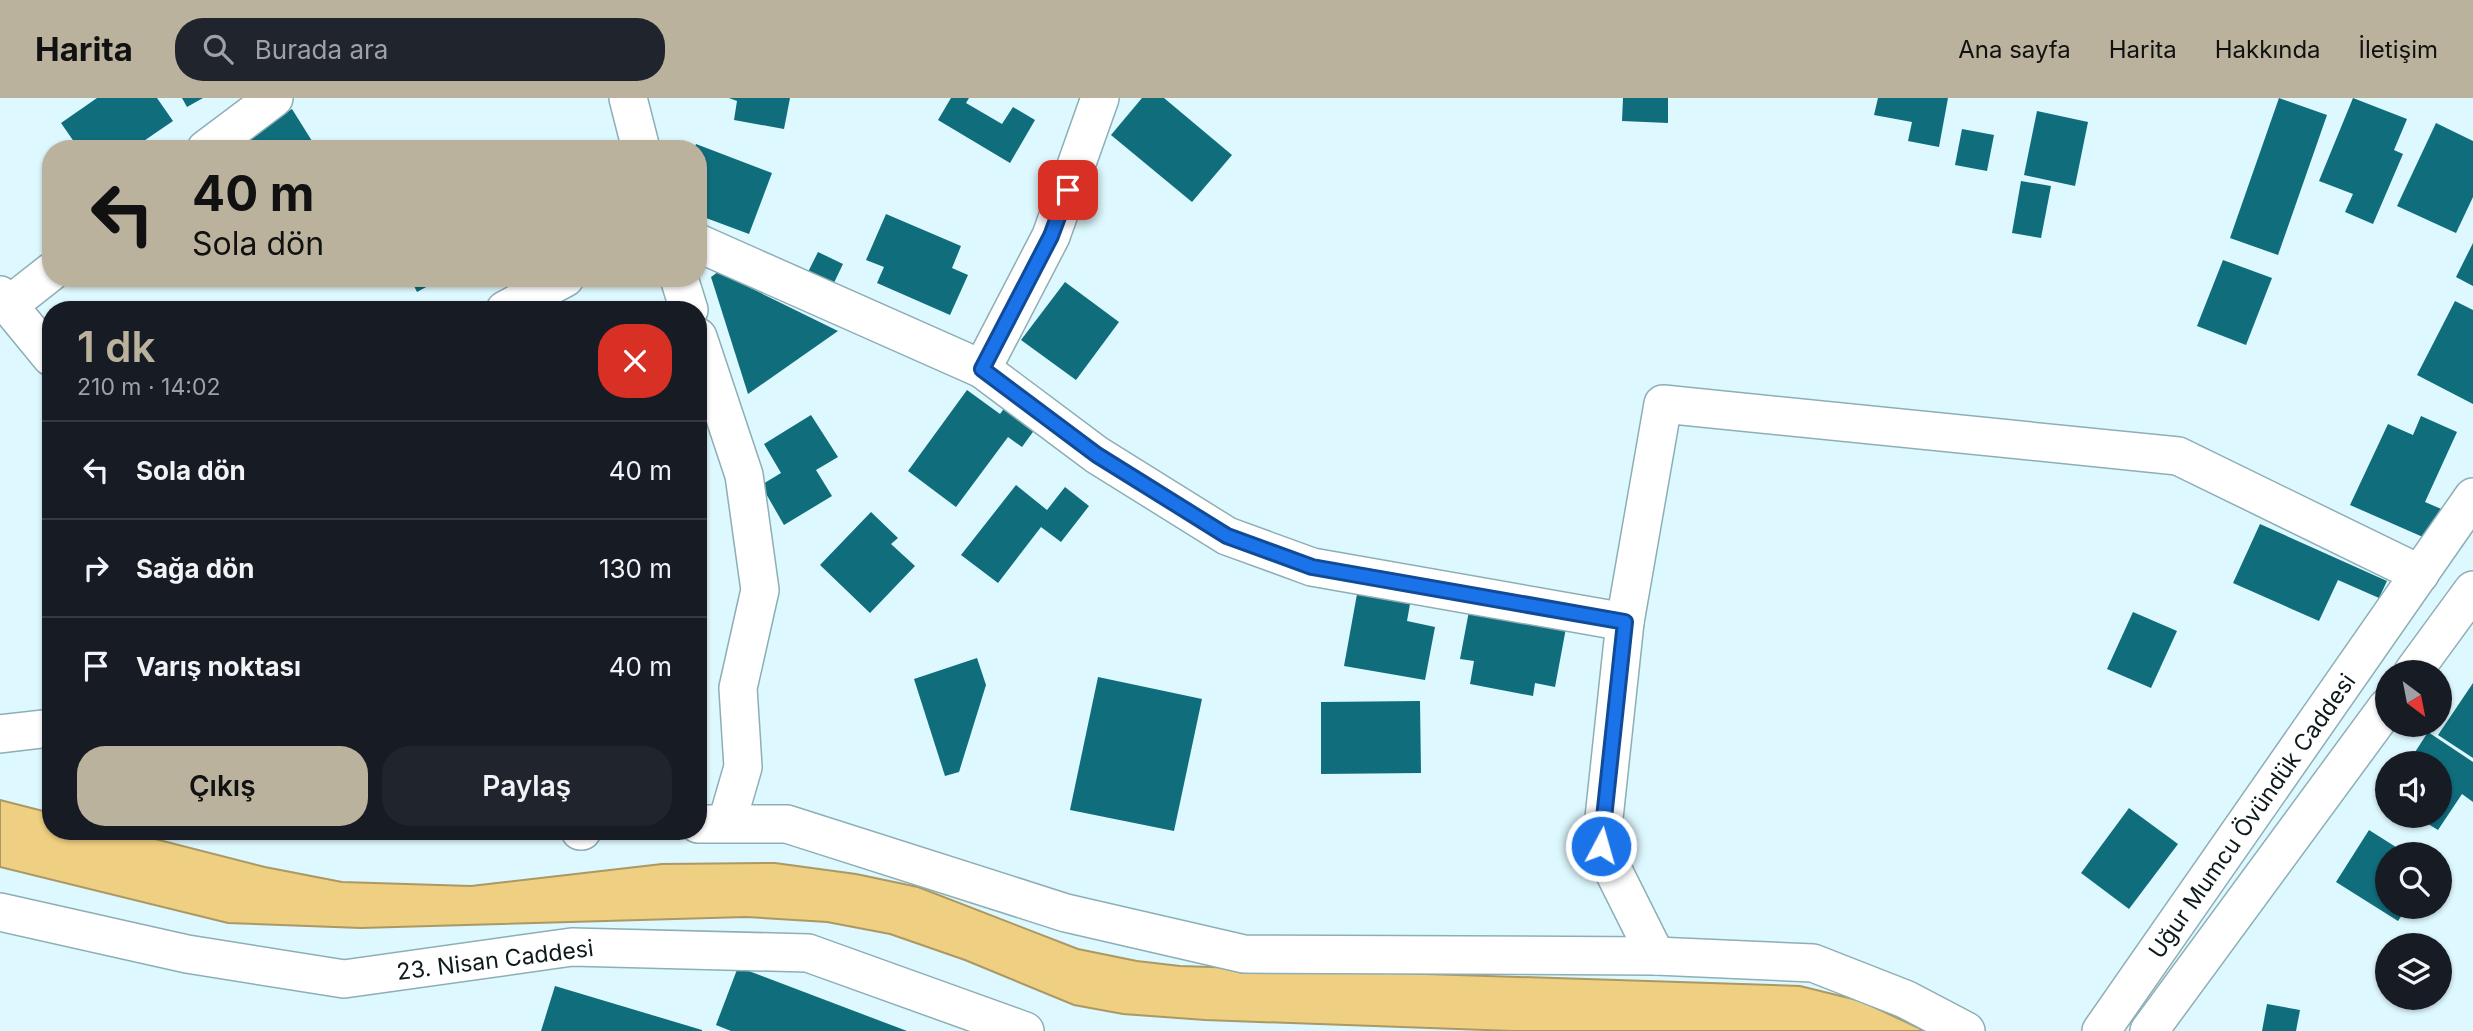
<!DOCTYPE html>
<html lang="tr">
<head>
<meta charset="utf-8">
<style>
	body { margin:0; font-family:Inter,sans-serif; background:#20242c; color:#f1f3f6; height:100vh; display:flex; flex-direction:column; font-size:26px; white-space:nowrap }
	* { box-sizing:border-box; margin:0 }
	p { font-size:23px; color:#9ea1a6 }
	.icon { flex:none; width:38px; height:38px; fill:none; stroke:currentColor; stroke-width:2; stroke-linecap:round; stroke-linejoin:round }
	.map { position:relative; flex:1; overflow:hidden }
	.panel { position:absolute; left:42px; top:203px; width:665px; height:539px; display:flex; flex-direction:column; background:#171b24; border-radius:28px; box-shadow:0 2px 5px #0004 }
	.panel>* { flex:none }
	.banner { position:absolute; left:42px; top:42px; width:665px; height:147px; border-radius:28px; box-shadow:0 2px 5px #0004; background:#bab29d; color:#111; overflow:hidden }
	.needle { width:46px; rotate:148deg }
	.controls { position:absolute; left:2375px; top:562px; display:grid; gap:14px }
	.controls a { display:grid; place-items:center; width:77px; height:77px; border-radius:50%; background:#171b24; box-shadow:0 2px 5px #0004; font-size:35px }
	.pin { position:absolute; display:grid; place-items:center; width:60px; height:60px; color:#fff; margin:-30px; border-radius:14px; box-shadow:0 4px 10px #0006 }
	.me { position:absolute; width:77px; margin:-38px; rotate:6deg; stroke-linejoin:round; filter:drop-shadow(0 0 5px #0008) }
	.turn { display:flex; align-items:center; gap:24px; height:147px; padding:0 35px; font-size:32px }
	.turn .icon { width:91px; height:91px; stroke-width:2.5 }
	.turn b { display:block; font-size:49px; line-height:60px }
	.round { display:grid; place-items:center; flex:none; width:74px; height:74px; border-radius:28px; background:#20242c }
	.summary { display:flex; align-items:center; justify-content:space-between; height:119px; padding:0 35px }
	h1 { font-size:42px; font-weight:600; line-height:52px; color:#bab29d }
	.cta { display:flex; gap:14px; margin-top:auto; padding:14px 35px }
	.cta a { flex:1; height:80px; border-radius:28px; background:#bab29d; color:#111; font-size:28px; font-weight:600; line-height:80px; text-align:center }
	.cta a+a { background:#20242c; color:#f1f3f6 }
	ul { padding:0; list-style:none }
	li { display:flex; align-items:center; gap:21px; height:98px; padding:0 35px; border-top:2px solid #363941 }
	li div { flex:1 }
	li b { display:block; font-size:26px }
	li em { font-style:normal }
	header { display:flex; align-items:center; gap:42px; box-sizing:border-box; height:98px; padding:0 35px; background:#bab29d; color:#111 }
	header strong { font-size:33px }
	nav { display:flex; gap:38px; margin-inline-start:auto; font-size:24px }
	.search { width:490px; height:63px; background:#20242c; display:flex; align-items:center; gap:18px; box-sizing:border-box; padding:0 24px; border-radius:28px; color:#9ea1a6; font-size:26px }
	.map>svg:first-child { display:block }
	.water { fill:#efcf82; stroke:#ab9863; stroke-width:2 }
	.building { fill:#106d7c }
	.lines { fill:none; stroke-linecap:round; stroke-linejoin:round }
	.minor-casing { stroke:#8eaeb5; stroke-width:40 }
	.minor { stroke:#fff; stroke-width:37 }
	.route-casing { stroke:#114b97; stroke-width:18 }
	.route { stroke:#1a73e8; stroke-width:12 }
	.labels { text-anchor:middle; stroke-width:7; stroke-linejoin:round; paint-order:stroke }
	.street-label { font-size:23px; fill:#0d191c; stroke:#fff }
</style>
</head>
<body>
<header>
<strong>Harita</strong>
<div class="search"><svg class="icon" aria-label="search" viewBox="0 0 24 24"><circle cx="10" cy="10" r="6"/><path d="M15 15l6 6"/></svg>Burada ara</div>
<nav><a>Ana sayfa</a><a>Harita</a><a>Hakkında</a><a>İletişim</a></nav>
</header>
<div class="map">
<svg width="2473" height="933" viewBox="0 0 2473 933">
	<rect width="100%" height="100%" fill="#ddf8fe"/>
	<polygon class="water" points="0,702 51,715 51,733 124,733 265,769 342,784 471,788 662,766 775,765 856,776 918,789 1078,851 1137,863 1180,868 1800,888 1861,903 1925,933 1513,933 1205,922 1123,916 1074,907 965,862 890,836 827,824 746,819 361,830 228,825 0,769"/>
	<g class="building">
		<polygon points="97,0 157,0 173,23 132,51 79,51 61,25"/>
		<polygon points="182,0 203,0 187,9"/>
		<polygon points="729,0 790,0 784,31 734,22 737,3"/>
		<polygon points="951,0 969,0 966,5 1002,26 1013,9 1035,22 1010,65 938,22"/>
		<polygon points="1142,0 1164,0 1232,57 1192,104 1111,37"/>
		<polygon points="1623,0 1668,0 1668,25 1622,23"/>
		<polygon points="1878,0 1948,0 1939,49 1908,43 1912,24 1874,17"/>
		<polygon points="2279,0 2327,17 2278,157 2230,140"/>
		<polygon points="2353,0 2407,21 2394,52 2403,56 2373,126 2345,114 2353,96 2319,83"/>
		<polygon points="292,11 317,51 227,51"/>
		<polygon points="2037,13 2088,24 2075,88 2024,77"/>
		<polygon points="2436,25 2473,43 2473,99 2456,135 2397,108"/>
		<polygon points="1962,31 1994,37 1987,73 1955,67"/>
		<polygon points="696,46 772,75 749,136 698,117 698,51 694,51"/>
		<polygon points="2021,83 2051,88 2041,140 2012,135"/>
		<polygon points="886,116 961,148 952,170 968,177 950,217 877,185 884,169 866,162"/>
		<polygon points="2473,145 2473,188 2456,179"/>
		<polygon points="818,154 843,166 831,191 806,178"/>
		<polygon points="2223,162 2272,180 2246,247 2197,228"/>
		<polygon points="718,174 838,233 748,296 711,179"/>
		<polygon points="410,180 443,180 417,194"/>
		<polygon points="1065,184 1119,224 1076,282 1021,242"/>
		<polygon points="2455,203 2473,212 2473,306 2417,277"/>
		<polygon points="967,292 1000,316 1008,305 1038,327 1022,349 1008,339 956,409 908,373"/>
		<polygon points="811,317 838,359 816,372 832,398 784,427 761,387 781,375 764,346"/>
		<polygon points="2421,318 2457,334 2425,404 2446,413 2432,443 2350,407 2388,326 2413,337"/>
		<polygon points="1016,387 1047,412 1065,389 1089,408 1061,444 1041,429 998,485 961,457"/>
		<polygon points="871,414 898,440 891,446 915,468 870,515 820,467"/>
		<polygon points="2260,426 2387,483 2379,500 2338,482 2319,523 2233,485"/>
		<polygon points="1357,496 1410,506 1407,523 1435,529 1425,582 1344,568"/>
		<polygon points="1469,513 1566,530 1555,589 1535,585 1533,598 1470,586 1474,563 1460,561"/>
		<polygon points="2133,514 2177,533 2151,590 2107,571"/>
		<polygon points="977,560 986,587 959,674 945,678 914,581"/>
		<polygon points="1098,579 1202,601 1174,733 1070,712"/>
		<polygon points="2473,585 2473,660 2438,637"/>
		<polygon points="1420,603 1421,675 1321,676 1321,604"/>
		<polygon points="2428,634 2473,664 2473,704 2462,696 2438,732 2415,718 2440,718 2440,665 2408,665"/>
		<polygon points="2129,710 2178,746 2129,811 2081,775"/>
		<polygon points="2369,732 2407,756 2387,756 2387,808 2408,808 2398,823 2336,784"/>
		<polygon points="738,869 907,933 731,933 716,927"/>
		<polygon points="555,888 702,932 702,933 541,933"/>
		<polygon points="2267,906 2300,912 2296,933 2262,933"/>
	</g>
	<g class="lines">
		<g class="minor-casing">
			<g id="minor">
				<polyline points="628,0 641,51"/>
				<polyline points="206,51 274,0"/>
				<polyline points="698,145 982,271 1097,357 1227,438 1312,469 1625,524"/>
				<polyline points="679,180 689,212"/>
				<polyline points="0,197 51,259"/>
				<polyline points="9,207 51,174"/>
				<polyline points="505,212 565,180"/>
				<polyline points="698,239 744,377 760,492 738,590 743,669 727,724"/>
				<polyline points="982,271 1051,138 1100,0"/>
				<polyline points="2413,574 2473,492"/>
				<polyline points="0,636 51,630"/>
				<polyline points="698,726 787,726 1066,815 1244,856 1656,858 1813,865 1905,901 1966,933"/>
				<polyline points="580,733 582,733"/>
				<polyline points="0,814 187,856 344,881 572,849 808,855 1025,933"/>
				<polyline points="1656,858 1601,748 1625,524 1663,306 2178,358 2420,476"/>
				<polyline points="2101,933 2473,399"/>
				<polyline points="2149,933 2387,609"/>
			</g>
		</g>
		<use href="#minor" class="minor"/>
	</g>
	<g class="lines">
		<g class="route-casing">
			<polyline id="route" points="1068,92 1051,138 982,271 1097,357 1227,438 1312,469 1625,524 1601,748"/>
		</g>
		<use href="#route" class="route"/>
	</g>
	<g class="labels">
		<g class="street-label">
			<text transform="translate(2252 718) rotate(-55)" y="8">Uğur Mumcu Övündük Caddesi</text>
			<text transform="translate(495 862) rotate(-7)" y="8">23. Nisan Caddesi</text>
		</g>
	</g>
</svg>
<div class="controls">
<a><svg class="needle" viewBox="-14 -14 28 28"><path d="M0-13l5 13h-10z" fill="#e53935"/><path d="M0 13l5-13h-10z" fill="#9ea1a6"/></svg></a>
<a><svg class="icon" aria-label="sound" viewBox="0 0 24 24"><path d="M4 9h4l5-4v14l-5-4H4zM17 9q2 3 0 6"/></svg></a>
<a><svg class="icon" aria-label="search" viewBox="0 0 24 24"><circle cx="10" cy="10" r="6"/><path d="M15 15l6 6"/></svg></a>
<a><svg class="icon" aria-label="layers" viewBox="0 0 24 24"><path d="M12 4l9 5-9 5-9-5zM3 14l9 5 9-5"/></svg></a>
</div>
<div class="pin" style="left:1068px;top:92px;background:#d93025"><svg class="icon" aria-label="arrive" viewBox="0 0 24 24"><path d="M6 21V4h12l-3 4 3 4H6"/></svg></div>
<svg class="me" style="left:1601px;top:748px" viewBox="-20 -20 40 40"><circle r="17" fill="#1a73e8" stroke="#fff" stroke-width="3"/><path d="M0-11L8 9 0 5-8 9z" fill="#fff"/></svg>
<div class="banner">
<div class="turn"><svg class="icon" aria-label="left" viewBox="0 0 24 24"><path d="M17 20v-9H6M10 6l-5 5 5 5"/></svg><div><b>40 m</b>Sola dön</div></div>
</div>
<section class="panel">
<div class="summary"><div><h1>1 dk</h1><p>210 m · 14:02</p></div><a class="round" style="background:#d93025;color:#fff"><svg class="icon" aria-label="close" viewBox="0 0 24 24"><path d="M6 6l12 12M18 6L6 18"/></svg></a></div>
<ul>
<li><svg class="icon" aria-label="left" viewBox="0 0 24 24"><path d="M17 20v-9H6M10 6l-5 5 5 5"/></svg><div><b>Sola dön</b></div><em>40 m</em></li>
<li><svg class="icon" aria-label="right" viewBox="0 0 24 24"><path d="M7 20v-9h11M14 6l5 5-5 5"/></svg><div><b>Sağa dön</b></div><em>130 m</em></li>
<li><svg class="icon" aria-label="arrive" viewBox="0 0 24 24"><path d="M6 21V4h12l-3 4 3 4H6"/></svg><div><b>Varış noktası</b></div><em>40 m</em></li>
</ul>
<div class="cta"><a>Çıkış</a><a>Paylaş</a></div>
</section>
</div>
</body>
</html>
